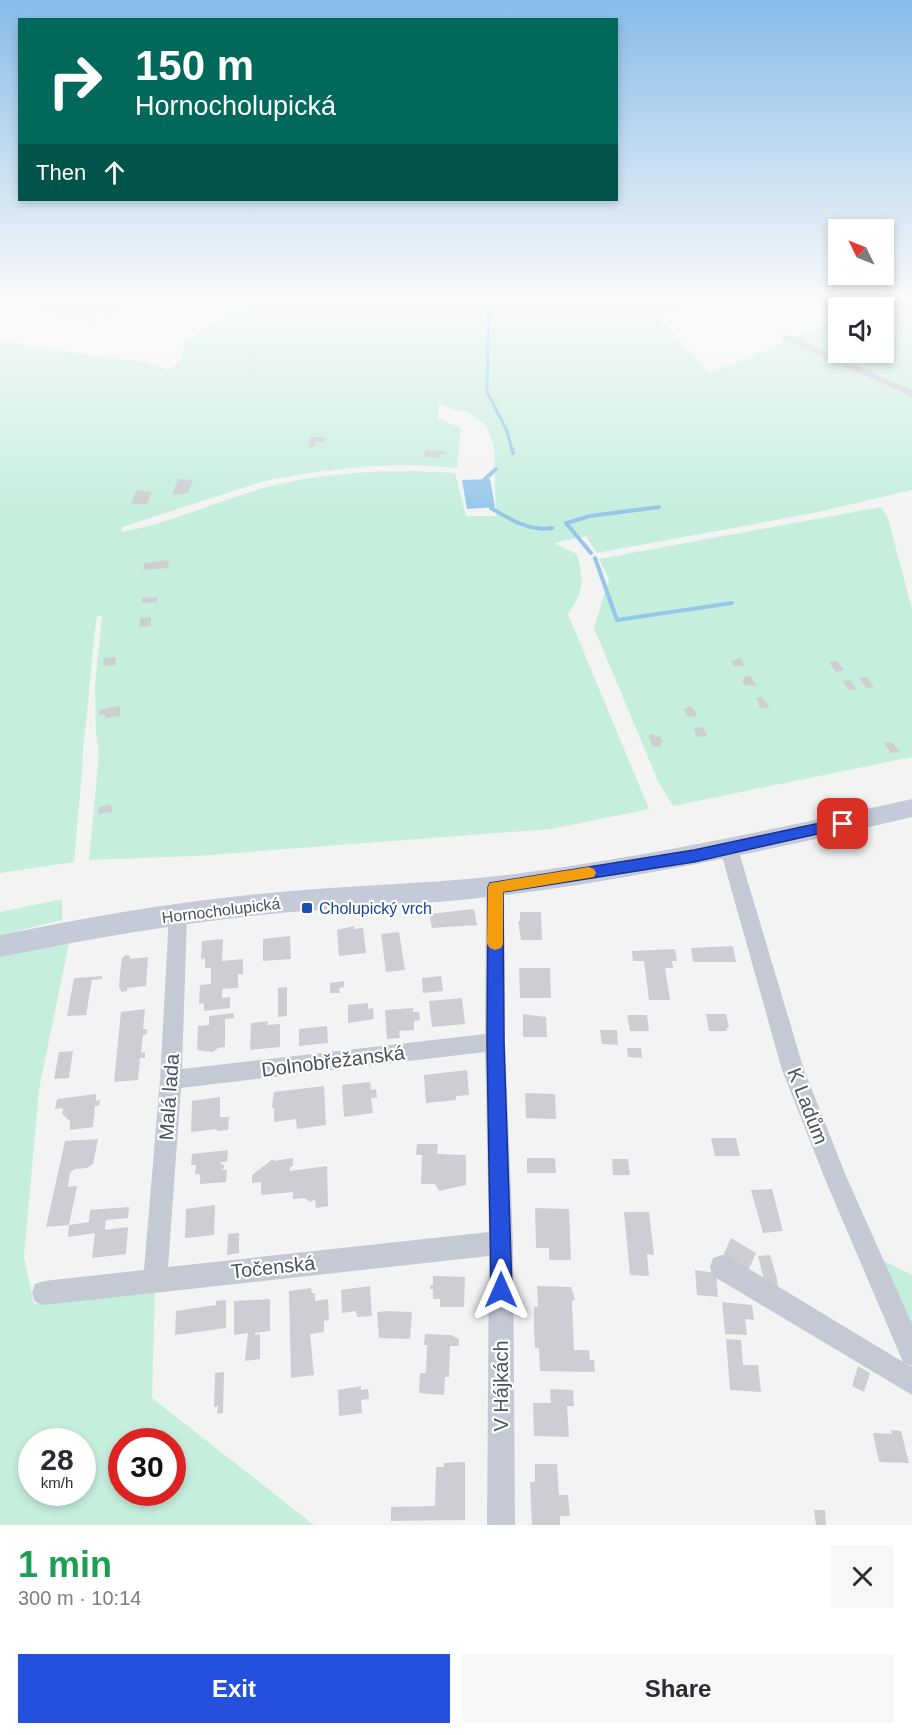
<!DOCTYPE html>
<html lang="en">
<head>
<meta charset="utf-8">
<style>
	body { margin:0; font-family:Arial,sans-serif; background:#f7f7f7; color:#2b2b33; height:100vh; display:flex; flex-direction:column; font-size:22px; white-space:nowrap }
	* { box-sizing:border-box; margin:0 }
	p { font-size:20px; color:#7c7c81 }
	.icon { flex:none; width:33px; height:33px; fill:none; stroke:currentColor; stroke-width:2; stroke-linecap:round; stroke-linejoin:round }
	.map { position:relative; height:1525px; overflow:hidden }
	.details { display:flex; flex-direction:column; background:#fff; flex:1 }
	.details>* { flex:none }
	.banner { position:absolute; left:18px; top:18px; width:600px; height:183px; border-radius:0px; box-shadow:0 3px 9px #0003; background:#00695c; color:#fff; overflow:hidden }
	.needle { width:39px; rotate:313deg }
	.tools { position:absolute; left:828px; top:219px; display:grid; gap:12px }
	.tools a { display:grid; place-items:center; width:66px; height:66px; border-radius:0px; background:#fff; box-shadow:0 3px 9px #0003; font-size:30px }
	.speed { position:absolute; left:18px; top:1428px; display:flex; gap:12px; font-size:30px; font-weight:700; text-align:center }
	.speed>* { display:grid; place-content:center; width:78px; height:78px; border-radius:50%; background:#fff; box-shadow:0 3px 9px #0003; line-height:1 }
	.speed small { font-size:15px; font-weight:400 }
	.speed .limit { border:9px solid #d22; background:#fff; color:#111 }
	.pin { position:absolute; display:grid; place-items:center; width:51px; height:51px; color:#fff; margin:-26px; border-radius:12px; box-shadow:0 3px 9px #0006 }
	.me { position:absolute; width:66px; margin:-33px; rotate:0deg; stroke-linejoin:round; filter:drop-shadow(0 0 4px #0008) }
	.turn { display:flex; align-items:center; gap:21px; height:126px; padding:0 18px; font-size:27px }
	.turn .icon { width:78px; height:78px; stroke-width:2.5 }
	.turn b { display:block; font-size:42px; line-height:51px }
	.then { display:flex; align-items:center; height:57px; padding:0 18px; background:#0003; gap:12px; font-size:22px }
	.round { display:grid; place-items:center; flex:none; width:63px; height:63px; border-radius:0px; background:#f7f7f7 }
	.summary { display:flex; align-items:center; justify-content:space-between; height:102px; padding:0 18px }
	h1 { font-size:36px; font-weight:700; line-height:45px; color:#1e9e55 }
	.action { display:flex; gap:12px; margin-top:auto; padding:12px 18px }
	.action a { flex:1; height:69px; border-radius:0px; background:#2450dd; color:#fff; font-size:24px; font-weight:700; line-height:69px; text-align:center }
	.action a+a { background:#f7f7f7; color:#2b2b33 }
	.map>svg:first-child { display:block }
	.green { fill:#c5eedd; fill-rule:evenodd }
	.water { fill:#94c7e9 }
	.lines { fill:none; stroke-linecap:round; stroke-linejoin:round }
	.stream-far1 { stroke:#94c7e9; stroke-width:3 }
	.stream { stroke:#94c7e9; stroke-width:4 }
	.building { fill:#cdced4 }
	.street { fill:#c4c9d3; fill-rule:evenodd }
	.secondary { fill:#c4cad7; fill-rule:evenodd }
	.route { fill:#2450dd; stroke:#173490; stroke-width:1.5 }
	.slow { fill:#f59e0b }
	.transit-dot { fill:#1a4fb4; stroke:#fff; stroke-width:2 }
	.labels { text-anchor:middle; stroke-width:4.5; stroke-linejoin:round; paint-order:stroke }
	.transit-label { font-size:16px; fill:#164399; stroke:#fff; text-anchor:start }
	.street-label { font-size:16px; fill:#4b515f; stroke:#fff }
	.near-street-label { font-size:20px; fill:#4b515f; stroke:#fff }
</style>
</head>
<body>
<div class="map">
<svg width="912" height="1525" viewBox="0 0 912 1525">
	<rect width="100%" height="100%" fill="#f4f3f3"/>
	<g class="green">
		<polygon points="60,300 69,300 61,303 65,306 82,303 79,300 152,300 97,319 92,323 34,308"/>
		<path d="M264,300H719L656,315L709,373L768,350L784,340L912,397V490L814,513L597,553L586,536L554,543L577,554C584,581 584,591 568,614L649,809L551,829L196,856L89,860L99,754L96,732L95,686L102,616H97C92,651 90,687 86,723C85,736 82,746 83,760L74,862L0,873V339L39,348L150,363L166,369L156,379L180,361L185,344L202,330ZM439,403L452,409L468,412L487,426L494,447L496,516H466L455,473C391,469 322,471 260,489C214,502 168,524 121,532L122,527L268,480L322,471L373,466L417,465L457,468L461,428L438,418Z"/>
		<polygon points="906,300 912,300 912,390 792,337 838,322 838,352 884,352 884,308"/>
		<polygon points="881,507 888,518 912,609 912,757 673,806 658,781 594,628 609,579 599,559"/>
		<polygon points="62,899 62,920 0,935 0,912"/>
		<path d="M69,943L39,1089L24,1257L34,1304L155,1292L152,1398L314,1525H0V956ZM32,1442H82V1492H32ZM122,1442H172V1492H122Z"/>
		<polygon points="882,1260 912,1275 912,1331"/>
	</g>
	<polygon class="water" points="490,479 495,507 467,509 462,480"/>
	<g class="lines">
		<polyline class="stream-far1" points="489,300 487,392 507,431 512,450"/>
		<g class="stream">
			<polyline points="512,449 513,453"/>
			<polyline points="486,486 485,479 496,469"/>
			<path d="M490,503L491,508C510,519 529,532 552,528"/>
			<polyline points="566,523 591,553"/>
			<polyline points="567,523 590,516 659,507"/>
			<polyline points="595,558 617,620 732,603"/>
		</g>
	</g>
	<g class="building">
		<polygon points="310,437 325,437 324,442 315,442 314,447 308,447"/>
		<polygon points="426,450 438,451 447,451 445,454 441,454 438,458 423,456"/>
		<polygon points="178,479 193,480 188,493 172,495"/>
		<polygon points="136,490 152,492 147,504 131,504"/>
		<polygon points="169,560 168,568 143,570 144,563"/>
		<polygon points="158,597 157,602 142,603 142,598"/>
		<polygon points="151,617 151,626 139,627 140,618"/>
		<polygon points="116,657 115,665 103,666 104,658"/>
		<polygon points="740,658 745,666 734,666 731,661"/>
		<polygon points="837,661 844,670 836,672 829,662"/>
		<polygon points="750,676 757,686 745,685 742,680 744,680 743,677"/>
		<polygon points="867,677 874,687 866,688 859,678"/>
		<polygon points="850,680 856,689 849,690 842,681"/>
		<polygon points="756,697 762,697 769,707 760,708"/>
		<polygon points="120,706 120,716 105,718 105,714 99,715 99,710"/>
		<polygon points="689,706 693,708 697,716 688,717 684,709"/>
		<polygon points="703,727 707,736 696,737 694,728"/>
		<polygon points="654,734 655,737 660,736 663,742 660,743 662,746 653,747 648,735"/>
		<polygon points="889,742 893,743 900,752 891,753 884,743"/>
		<polygon points="111,804 113,812 98,814 99,807"/>
		<polygon points="474,909 477,925 432,928 429,914"/>
		<polygon points="520,912 541,912 542,940 521,940 518,921 520,921"/>
		<polygon points="354,926 354,929 363,928 366,953 339,956 337,930"/>
		<polygon points="399,932 405,970 386,972 381,934"/>
		<polygon points="290,936 291,959 263,961 263,939"/>
		<polygon points="223,939 222,961 243,959 243,974 238,974 238,988 222,989 222,998 230,997 230,1008 204,1011 204,1003 199,1004 200,985 211,984 211,968 205,968 205,958 201,959 202,941"/>
		<polygon points="733,946 736,962 693,962 691,948"/>
		<polygon points="675,949 677,961 672,961 673,968 665,968 670,1000 649,1000 644,961 633,961 632,951"/>
		<polygon points="126,955 130,956 130,959 148,957 146,986 127,988 127,991 122,992 119,988 120,974 122,958"/>
		<polygon points="519,968 550,968 551,998 520,998"/>
		<polygon points="102,976 102,979 92,980 86,1015 67,1016 74,978"/>
		<polygon points="441,976 443,991 423,993 422,978"/>
		<polygon points="344,981 344,987 339,988 340,993 330,993 330,983"/>
		<polygon points="287,987 287,1016 278,1017 278,988"/>
		<polygon points="462,998 465,1024 432,1027 429,1001"/>
		<polygon points="368,1003 368,1009 373,1008 374,1019 348,1023 348,1005"/>
		<polygon points="413,1008 413,1012 419,1012 420,1020 414,1021 414,1030 399,1031 400,1038 387,1039 385,1010"/>
		<polygon points="145,1009 143,1029 147,1029 147,1034 143,1035 141,1053 145,1052 145,1058 140,1058 138,1080 114,1082 121,1012"/>
		<polygon points="234,1013 234,1018 225,1019 225,1047 218,1048 213,1052 197,1050 198,1026 209,1025 209,1016"/>
		<polygon points="523,1014 546,1017 547,1037 523,1037"/>
		<polygon points="706,1014 726,1014 729,1028 726,1028 727,1031 709,1031"/>
		<polygon points="627,1015 647,1015 649,1031 630,1031"/>
		<polygon points="268,1021 267,1025 280,1024 280,1047 250,1050 251,1023"/>
		<polygon points="327,1026 328,1043 299,1046 299,1029"/>
		<polygon points="600,1030 617,1030 618,1045 602,1044"/>
		<polygon points="627,1048 641,1048 642,1058 628,1057"/>
		<polygon points="73,1051 69,1078 54,1079 59,1052"/>
		<polygon points="467,1070 469,1095 456,1096 456,1100 426,1103 424,1075"/>
		<polygon points="370,1082 371,1090 376,1089 377,1098 371,1098 373,1113 344,1117 342,1085"/>
		<polygon points="324,1086 326,1125 297,1129 296,1119 274,1122 274,1109 272,1107 274,1092"/>
		<polygon points="525,1093 555,1094 556,1119 526,1118"/>
		<polygon points="96,1094 96,1101 100,1100 99,1106 95,1106 93,1127 70,1130 70,1121 62,1114 63,1108 55,1109 57,1099"/>
		<polygon points="220,1097 220,1117 229,1117 228,1130 217,1131 217,1129 191,1132 192,1101"/>
		<polygon points="711,1138 736,1138 740,1156 715,1156"/>
		<polygon points="98,1139 93,1164 87,1168 75,1169 70,1173 68,1187 77,1186 69,1225 89,1222 90,1210 129,1207 128,1218 106,1220 105,1230 128,1227 126,1254 92,1258 95,1233 68,1237 69,1225 46,1227 65,1141"/>
		<polygon points="417,1144 438,1144 437,1154 466,1155 466,1185 439,1191 435,1184 421,1184 422,1155 416,1155"/>
		<polygon points="228,1150 227,1162 221,1162 221,1165 224,1164 224,1168 221,1170 227,1170 226,1182 200,1184 200,1174 195,1174 196,1165 191,1165 192,1154"/>
		<polygon points="293,1158 293,1166 290,1167 290,1171 327,1166 328,1206 316,1208 315,1199 310,1202 305,1198 293,1199 293,1192 261,1195 261,1182 252,1183 252,1175 273,1159 274,1161"/>
		<polygon points="527,1158 555,1158 556,1173 527,1173"/>
		<polygon points="612,1159 628,1159 630,1175 613,1175"/>
		<polygon points="772,1189 783,1231 763,1233 751,1190"/>
		<polygon points="215,1205 214,1235 185,1238 186,1209"/>
		<polygon points="535,1208 569,1209 571,1260 549,1260 549,1248 536,1248"/>
		<polygon points="624,1212 649,1212 654,1255 647,1254 649,1276 630,1275"/>
		<polygon points="239,1233 239,1253 227,1255 228,1234"/>
		<polygon points="731,1238 756,1253 748,1271 723,1256"/>
		<polygon points="770,1255 777,1279 778,1289 764,1280 758,1256"/>
		<polygon points="695,1270 716,1273 718,1297 697,1295"/>
		<polygon points="433,1276 465,1277 464,1307 440,1307 440,1299 433,1299 433,1289 430,1289 430,1285 433,1285"/>
		<polygon points="370,1286 372,1316 357,1317 356,1311 342,1313 341,1290"/>
		<polygon points="537,1286 571,1287 575,1299 572,1302 574,1350 589,1350 590,1360 594,1360 595,1372 540,1371 539,1348 535,1348 534,1327 534,1307 538,1307"/>
		<polygon points="311,1288 312,1293 315,1293 315,1301 328,1299 329,1320 324,1321 324,1332 310,1334 314,1375 291,1378 289,1291"/>
		<polygon points="270,1299 270,1331 255,1333 255,1335 260,1334 260,1359 245,1361 248,1333 234,1335 234,1301"/>
		<polygon points="226,1300 226,1328 175,1335 176,1311 216,1305 216,1301"/>
		<polygon points="722,1302 752,1305 754,1320 745,1319 747,1335 725,1334"/>
		<polygon points="387,1311 412,1312 410,1339 379,1338 377,1312"/>
		<polygon points="425,1334 451,1335 459,1339 459,1346 450,1346 449,1377 445,1377 444,1395 419,1393 420,1373 426,1373 427,1345 424,1345"/>
		<polygon points="726,1339 741,1340 743,1365 758,1365 761,1392 730,1390"/>
		<polygon points="858,1366 870,1373 864,1392 852,1386"/>
		<polygon points="224,1372 223,1413 217,1414 218,1406 214,1407 215,1373"/>
		<polygon points="361,1386 361,1390 368,1389 369,1399 361,1400 362,1413 339,1416 338,1390"/>
		<polygon points="550,1389 573,1390 574,1406 567,1406 569,1437 534,1436 533,1403 551,1403"/>
		<polygon points="891,1430 901,1431 909,1463 879,1462 873,1433 892,1434"/>
		<polygon points="465,1462 465,1520 391,1521 391,1507 435,1506 436,1467 444,1467 444,1463"/>
		<polygon points="535,1464 557,1464 559,1495 568,1495 570,1516 560,1516 560,1525 532,1525 530,1482 535,1482"/>
		<polygon points="814,1510 825,1510 826,1525 816,1525"/>
	</g>
	<g class="lines">
		<g class="street">
			<polygon points="782,335 788,335 912,390 912,397 782,339"/>
			<polygon points="729,842 735,844 738,849 804,1070 846,1176 912,1324 912,1366 905,1363 912,1367 912,1395 713,1276 710,1267 713,1258 722,1255 731,1258 903,1362 825,1179 782,1070 720,849 723,844"/>
			<path d="M495,880L502,882L504,887L505,1042L513,1243L515,1525H487L489,1256L44,1305L35,1302L32,1293L35,1284L44,1281L144,1270L160,1080L169,915L171,910L178,908L185,910L187,915L182,1069L485,1034L486,887L488,882ZM485,1052L489,1232L168,1267L181,1088Z"/>
		</g>
		<path class="secondary" d="M912,799V817C775,849 637,879 497,896C425,905 352,906 280,913C185,922 93,938 0,957V935C93,916 186,900 280,892C352,885 425,884 497,876C637,859 775,829 912,799Z"/>
	</g>
	<linearGradient id="sky" x2="0" y2="1"><stop stop-color="#86bce8"/><stop offset="0.58" stop-color="#fafafa"/><stop offset="1" stop-color="#fafafa" stop-opacity="0"/></linearGradient>
	<rect width="912" height="514" fill="url(#sky)"/>
	<polygon class="route" points="843,818 848,820 851,824 848,827 694,862 503,892 504,1042 512,1290 509,1297 501,1300 494,1297 491,1290 487,1042 488,887 490,883 694,850"/>
	<polygon class="slow" points="589,867 594,869 596,873 594,877 503,892 503,944 501,948 495,950 490,948 487,944 488,887 490,883"/>
	<rect class="transit-dot" x="301" y="902" width="12" height="12" rx="3"/>
	<g class="labels">
		<g class="transit-label">
			<text x="319" y="914">Cholupický vrch</text>
		</g>
		<g class="street-label">
			<text transform="translate(221 910) rotate(-7)" y="6">Hornocholupická</text>
		</g>
		<g class="near-street-label">
			<text transform="translate(333 1061) rotate(-7)" y="7">Dolnobřežanská</text>
			<text transform="translate(169 1097) rotate(-86)" y="7">Malá lada</text>
			<text transform="translate(808 1106) rotate(69)" y="7">K Ladům</text>
			<text transform="translate(273 1267) rotate(-6)" y="7">Točenská</text>
			<text transform="translate(501 1386) rotate(-90)" y="7">V Hájkách</text>
		</g>
	</g>
</svg>
<div class="tools">
<a><svg class="needle" viewBox="-14 -14 28 28"><path d="M0-13l5 13h-10z" fill="#e53935"/><path d="M0 13l5-13h-10z" fill="#7c7c81"/></svg></a>
<a><svg class="icon" aria-label="sound" viewBox="0 0 24 24"><path d="M4 9h4l5-4v14l-5-4H4zM17 9q2 3 0 6"/></svg></a>
</div>
<div class="speed"><div>28<small>km/h</small></div><div class="limit">30</div></div>
<div class="pin" style="left:843px;top:824px;background:#d93025"><svg class="icon" aria-label="arrive" viewBox="0 0 24 24"><path d="M6 21V4h12l-3 4 3 4H6"/></svg></div>
<svg class="me" style="left:501px;top:1290px" viewBox="-20 -20 40 40"><path d="M0-17L14 15 0 8-14 15z" fill="#2450dd" stroke="#fff" stroke-width="4"/></svg>
<div class="banner">
<div class="turn"><svg class="icon" aria-label="right" viewBox="0 0 24 24"><path d="M7 20v-9h11M14 6l5 5-5 5"/></svg><div><b>150 m</b>Hornocholupická</div></div>
<div class="then">Then<svg class="icon" aria-label="ahead" viewBox="0 0 24 24"><path d="M12 20V5M6 11l6-6 6 6"/></svg></div>
</div>
</div>
<section class="details">
<div class="summary"><div><h1>1 min</h1><p>300 m · 10:14</p></div><a class="round"><svg class="icon" aria-label="close" viewBox="0 0 24 24"><path d="M6 6l12 12M18 6L6 18"/></svg></a></div>
<div class="action"><a>Exit</a><a>Share</a></div>
</section>
</body>
</html>
